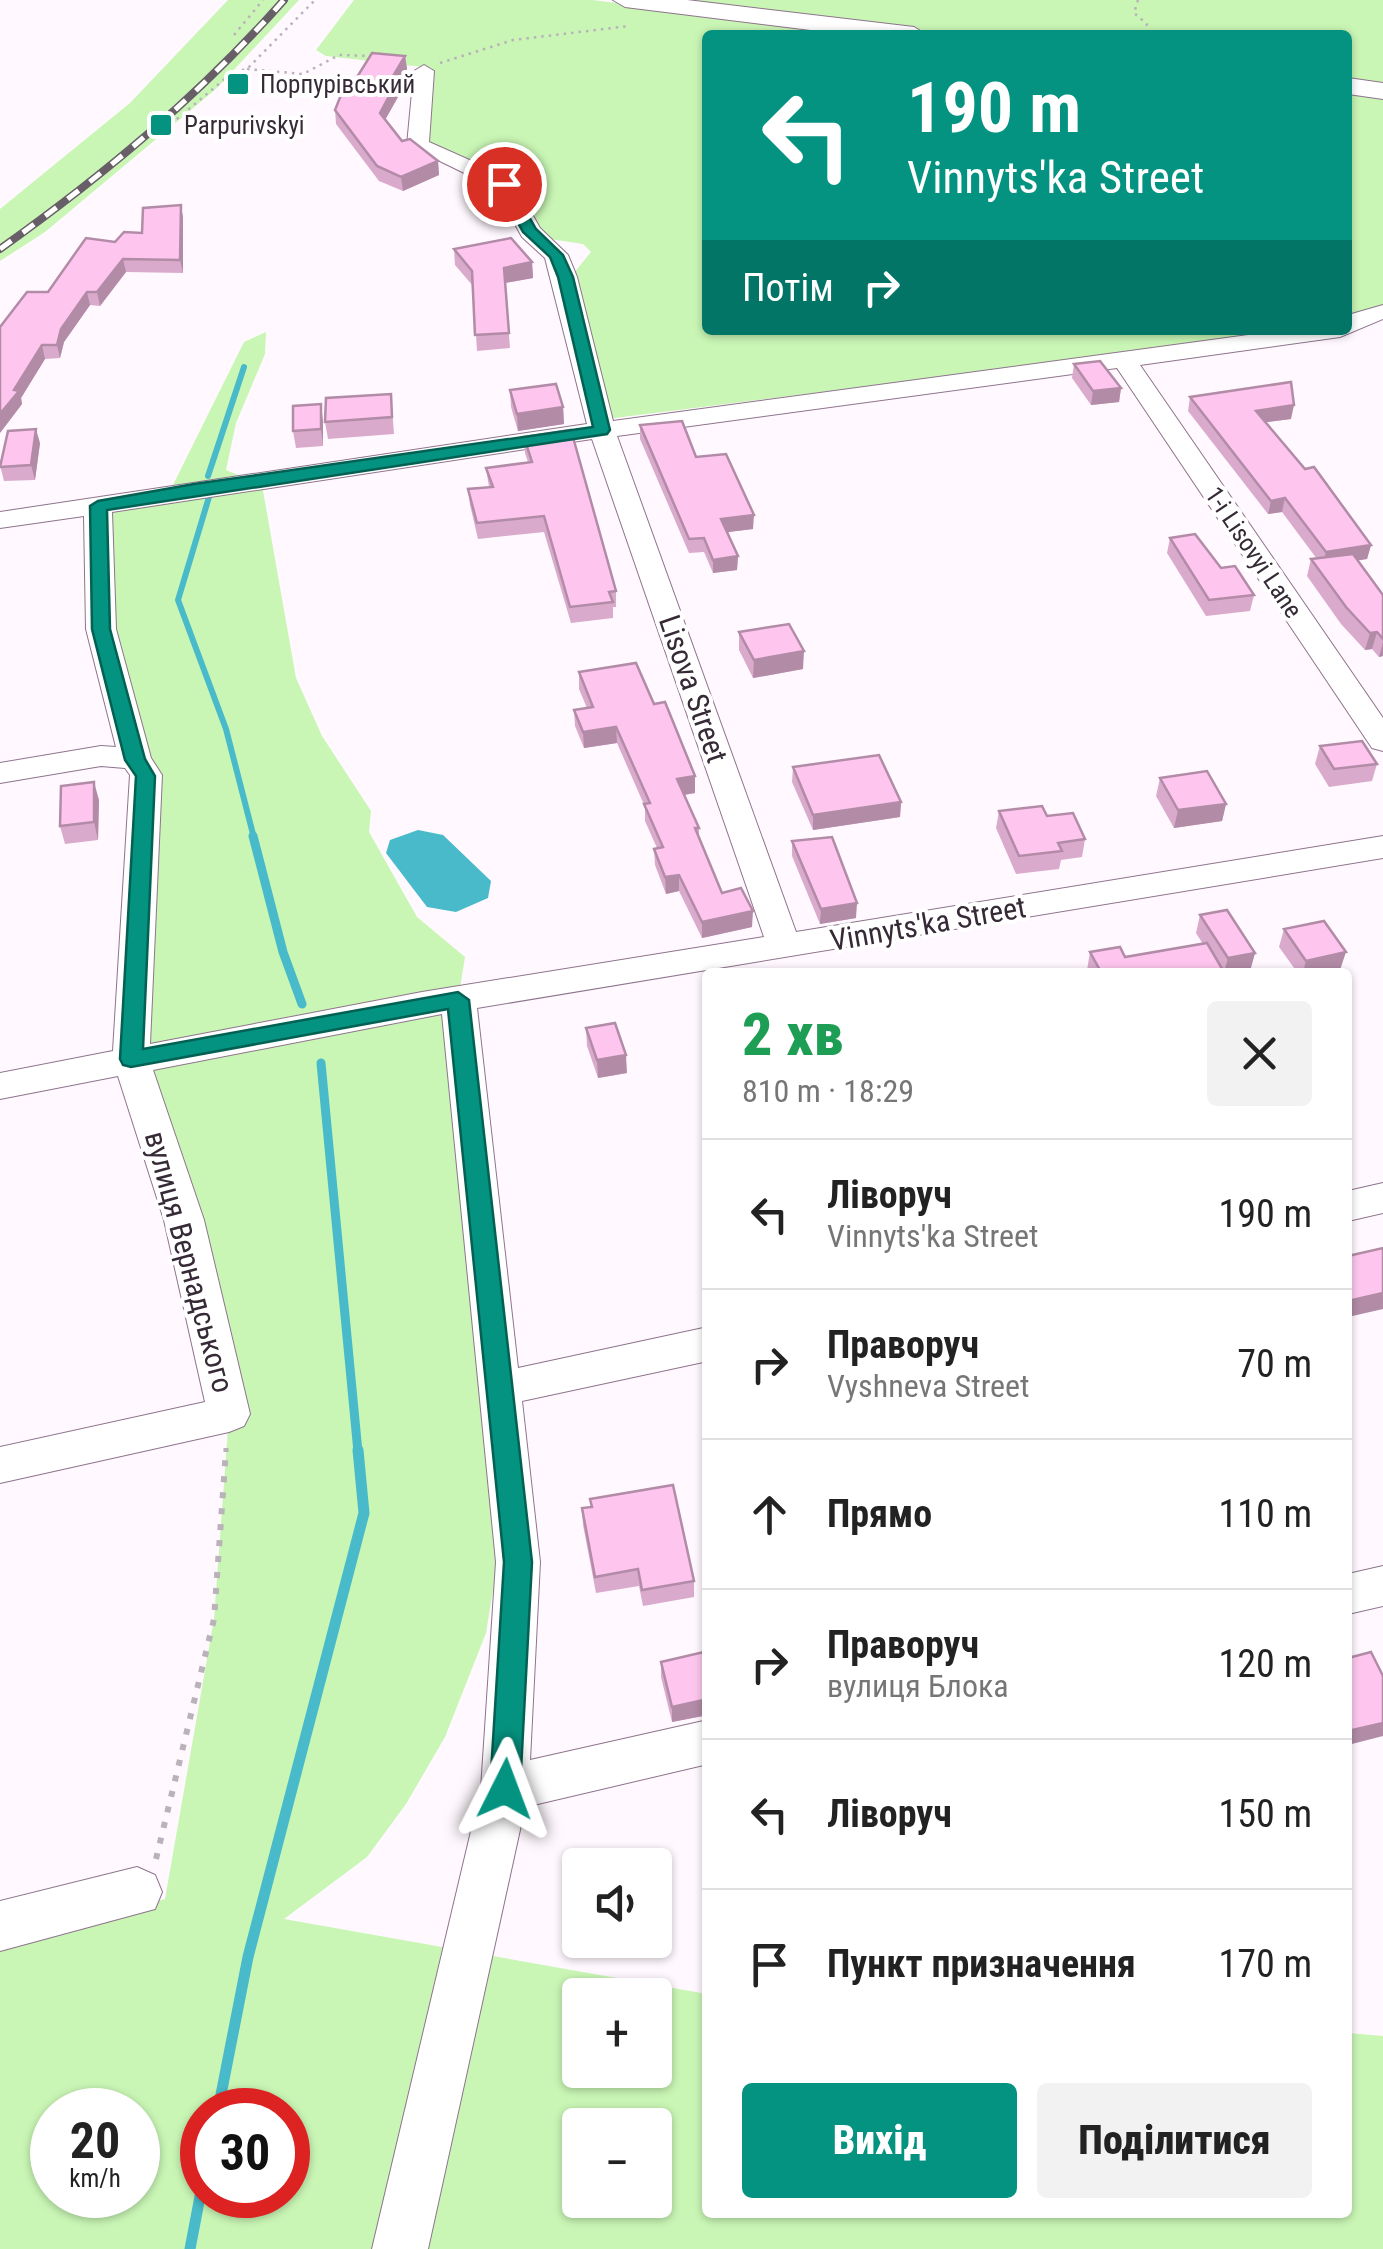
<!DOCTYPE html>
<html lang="uk">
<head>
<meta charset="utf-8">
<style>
	body { margin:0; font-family:"Roboto Condensed",sans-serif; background:#f2f2f2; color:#222; height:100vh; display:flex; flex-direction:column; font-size:38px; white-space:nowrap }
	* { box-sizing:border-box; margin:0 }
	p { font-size:32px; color:#767676 }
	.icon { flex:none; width:55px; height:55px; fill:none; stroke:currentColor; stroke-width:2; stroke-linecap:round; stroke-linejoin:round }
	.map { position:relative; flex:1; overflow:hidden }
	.sheet { position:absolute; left:702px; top:968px; width:650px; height:1250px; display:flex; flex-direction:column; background:#fff; border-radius:10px; box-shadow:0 2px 8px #0004 }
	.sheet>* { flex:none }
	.top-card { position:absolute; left:702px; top:30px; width:650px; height:305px; border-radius:10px; box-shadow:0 2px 8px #0004; background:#049380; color:#fff; overflow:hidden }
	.controls { position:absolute; left:562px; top:1848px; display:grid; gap:20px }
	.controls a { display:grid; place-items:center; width:110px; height:110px; border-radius:10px; background:#fff; box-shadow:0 2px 8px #0004; font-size:50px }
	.speed { position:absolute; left:30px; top:2088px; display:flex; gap:20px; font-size:50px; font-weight:700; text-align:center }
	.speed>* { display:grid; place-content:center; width:130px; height:130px; border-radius:50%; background:#fff; box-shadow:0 2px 8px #0004; line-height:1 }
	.speed small { font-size:25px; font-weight:400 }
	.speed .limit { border:15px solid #d22; background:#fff; color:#111 }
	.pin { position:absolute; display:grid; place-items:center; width:85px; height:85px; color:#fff; margin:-42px; border:5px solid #fff; border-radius:50%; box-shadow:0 2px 10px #0007 }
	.me { position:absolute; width:110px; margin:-55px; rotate:3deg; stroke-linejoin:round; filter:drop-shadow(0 0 8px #0008) }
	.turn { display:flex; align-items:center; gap:35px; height:210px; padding:0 40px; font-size:45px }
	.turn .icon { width:130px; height:130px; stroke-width:2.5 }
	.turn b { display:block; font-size:70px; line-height:85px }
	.then { display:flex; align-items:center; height:95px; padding:0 40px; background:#0003; gap:20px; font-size:38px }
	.round { display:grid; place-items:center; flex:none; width:105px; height:105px; border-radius:10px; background:#f2f2f2 }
	.summary { display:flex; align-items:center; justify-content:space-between; height:170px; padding:0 40px }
	h1 { font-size:60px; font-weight:800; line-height:75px; color:#1e9e55 }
	.cta { display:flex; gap:20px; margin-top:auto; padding:20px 40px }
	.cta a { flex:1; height:115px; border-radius:10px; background:#049380; color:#fff; font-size:40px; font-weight:800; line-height:115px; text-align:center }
	.cta a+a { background:#f2f2f2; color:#222 }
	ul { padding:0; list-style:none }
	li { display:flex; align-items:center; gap:30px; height:150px; padding:0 40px; border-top:2px solid #e0e0e0 }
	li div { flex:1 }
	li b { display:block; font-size:38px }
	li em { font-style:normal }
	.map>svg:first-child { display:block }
	.green { fill:#c9f6b5; fill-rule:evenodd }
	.water { fill:#49bac9 }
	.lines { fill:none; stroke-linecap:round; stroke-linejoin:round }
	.stream-far2 { stroke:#49bac9; stroke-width:6 }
	.stream-far1 { stroke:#49bac9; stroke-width:9 }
	.stream { stroke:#49bac9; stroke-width:11 }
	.minor-casing { stroke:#8e748d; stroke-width:2 }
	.major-casing { stroke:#8e748d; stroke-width:2 }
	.path-far2 { stroke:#bab2ba; stroke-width:2.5; stroke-dasharray:2.5 5; stroke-linecap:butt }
	.path-far1 { stroke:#bab2ba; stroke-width:5; stroke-dasharray:5 8; stroke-linecap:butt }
	.path { stroke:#bab2ba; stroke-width:6; stroke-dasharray:6 10; stroke-linecap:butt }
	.minor { fill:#fff; fill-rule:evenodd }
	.major { fill:#fff; fill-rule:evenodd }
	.rail-casing { stroke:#685e67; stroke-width:8 }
	.rail { stroke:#fff; stroke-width:5; stroke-dasharray:14; stroke-linecap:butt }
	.wall { fill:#daaacd }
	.shaded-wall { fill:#b28ba7 }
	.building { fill:#fec6ee; stroke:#b28ba7; stroke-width:2.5 }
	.route { fill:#049380; stroke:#036053; stroke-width:2.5 }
	.poi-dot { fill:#049380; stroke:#fff; stroke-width:4 }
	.labels { text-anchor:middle; stroke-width:8; stroke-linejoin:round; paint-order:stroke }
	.far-poi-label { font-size:25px; fill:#352a35; stroke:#fff; text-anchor:start }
	.far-street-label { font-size:25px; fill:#352a35; stroke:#fff }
	.street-label { font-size:30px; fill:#352a35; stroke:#fff }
</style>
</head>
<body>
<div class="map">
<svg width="1383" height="2249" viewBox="0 0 1383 2249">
	<rect width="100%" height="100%" fill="#fff8fe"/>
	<g class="green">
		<polygon points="228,0 299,0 216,89 45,232 0,261 0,209 130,103"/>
		<polygon points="354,0 592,0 879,35 708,35 708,330 1313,330 607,419 569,279 591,252 583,244 543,238 512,182 425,144 432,68 326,56 316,50"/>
		<polygon points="665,0 1383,0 1383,88 1348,83 1348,35 945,35"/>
		<polygon points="1348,92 1383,96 1383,307 1348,317"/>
		<path d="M266,332L265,354L236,423L226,470L262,485L296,678L322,736L371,811L369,832L417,917L465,957L458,1000L499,1381L495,1578L486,1633L445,1737L406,1804L367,1857L284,1919L707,1994L708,2212H1348V2033L1383,2036V2249H0V1942L165,1899L214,1619L229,1415L131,1059L146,776L101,629L98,506L169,493L244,342ZM580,1995H655V2070H580ZM52,2110H138V2195H52ZM202,2110H288V2195H202ZM580,2125H655V2200H580Z"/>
	</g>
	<polygon class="water" points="418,830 443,835 491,881 488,898 456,912 427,907 386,853 390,840"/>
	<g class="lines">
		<g class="stream-far2">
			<polyline points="208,476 244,367"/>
			<polyline points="209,497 178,600 226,729 254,838"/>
		</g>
		<g class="stream-far1">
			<polyline points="253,836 283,952 302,1004"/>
			<polyline points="321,1063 358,1452"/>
		</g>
		<g class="stream">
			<polyline points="218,2110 248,1957 364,1513 358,1450"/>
			<polyline points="190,2249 202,2186"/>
		</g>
		<g class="minor-casing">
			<g id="minor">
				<path d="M424,65L434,71L429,142L512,179L540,228L568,255L577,277L613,421L1285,330H1348V315L1383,305V319L1340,337L1140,365L1383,718V751L1372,748L1117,368L617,436L796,932L1383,836V858L477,1008L518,1368L708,1327V1361L522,1401L540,1562L530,1760L708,1720V1764L525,1807L428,2249H372L481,1789L496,1562L442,1014L153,1070L204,1220L250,1414L244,1426L229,1432L0,1483V1447L205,1402L164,1220L118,1076L0,1099V1073L113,1051L130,775L125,768L101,766L0,783V763L101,746L116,747L86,629L84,516L0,528V512L587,424L545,258L522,237L495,188L407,145L414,71ZM592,439L764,937L422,992L150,1044L162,775L151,758L116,629L112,512Z"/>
				<polygon points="1383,1183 1383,1213 1348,1221 1348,1191"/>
				<polygon points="1383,1566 1383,1606 1348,1614 1348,1574"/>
				<polygon points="137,1867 155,1875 162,1892 155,1909 0,1951 0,1901"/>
			</g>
		</g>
		<g class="major-casing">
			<g id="major">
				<polygon points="613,0 687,0 914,27 927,35 851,35 625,7"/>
				<polygon points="1348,78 1383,83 1383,99 1348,94"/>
			</g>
		</g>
		<g class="path-far2">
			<polyline points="1138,0 1134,13 1147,24 1142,35"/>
			<polyline points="234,35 263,0"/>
			<polyline points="440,63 513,40 629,26"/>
			<polyline points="247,69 303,74 339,55 374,56"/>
			<polyline points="171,124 233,72 247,69 315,0"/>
		</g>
		<polyline class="path-far1" points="226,1452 226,1448"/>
		<polyline class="path" points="156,1859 214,1619 226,1450"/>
		<use href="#minor" class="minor"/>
		<use href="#major" class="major"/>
		<g class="rail-casing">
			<path id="rail" d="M0,249C104,175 199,96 284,0"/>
		</g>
		<use href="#rail" class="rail"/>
	</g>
	<g class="wall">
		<polygon points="405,56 407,69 397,86 398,97 385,120 402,141 438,161 439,175 403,191 379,181 336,124 335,110 349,90"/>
		<polygon points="181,205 183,218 183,273 126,272 100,306 90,305 64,342 60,358 45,359 21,398 22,404 0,433 48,292 115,242 142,233"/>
		<polygon points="454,249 532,262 533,278 505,283 510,348 477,351 473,286 455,265"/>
		<polygon points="1074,364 1121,388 1119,402 1091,405 1072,378"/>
		<polygon points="510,390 563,407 564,424 518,431 511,407"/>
		<polygon points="391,394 394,434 328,439 325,422"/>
		<polygon points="1190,397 1291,419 1265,422 1371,545 1367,559 1357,560 1383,595 1383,656 1379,657 1372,649 1365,650 1341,624 1307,576 1311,559 1317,559 1282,512 1268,514 1188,411"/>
		<polygon points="321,404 323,446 296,448 293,431"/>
		<polygon points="640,425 696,457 753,529 727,532 738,556 737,570 713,573 704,552 689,553 640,439"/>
		<polygon points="524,437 616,591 616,607 613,607 613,618 571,623 544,532 478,539 470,505 468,489 489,487 486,468 528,462 525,453"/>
		<polygon points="40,443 35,480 4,481 0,465"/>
		<polygon points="1170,538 1221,568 1254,595 1250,611 1206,616 1167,553"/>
		<polygon points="739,632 803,669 753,678 739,650"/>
		<polygon points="579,672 654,704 695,776 695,793 684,795 699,828 699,838 722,893 752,927 702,938 679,891 666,894 655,865 654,849 657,848 645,821 645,807 617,743 584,748 575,726 574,710 587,708 579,689"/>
		<polygon points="1320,746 1377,764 1372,781 1329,787 1315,764"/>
		<polygon points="793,767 901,802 900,817 813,830 792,782"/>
		<polygon points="1160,778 1226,804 1222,821 1174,828 1156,796"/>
		<polygon points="99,800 98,840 65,844 60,826"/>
		<polygon points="999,811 1047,816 1085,839 1082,857 1061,860 1059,869 1016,874 996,828"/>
		<polygon points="792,841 856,918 820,924 792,856"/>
		<polygon points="1200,915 1255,953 1250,971 1243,972 1088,972 1087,970 1090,952 1125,957 1203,944 1196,933"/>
		<polygon points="1284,929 1340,970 1329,972 1297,972 1279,947"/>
		<polygon points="586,1028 627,1073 598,1078 587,1046"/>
		<polygon points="590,1499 694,1581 694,1597 643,1606 639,1586 596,1593 583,1525 582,1508 591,1507"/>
		<polygon points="708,1651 708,1715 672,1722 661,1677 661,1662"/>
	</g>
	<g class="shaded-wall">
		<polygon points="405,56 407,69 397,86 398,97 381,127 380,113 389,83"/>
		<polygon points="438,161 439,175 403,191 401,177"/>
		<polygon points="181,205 183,218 183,273 180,260"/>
		<polygon points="123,259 126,272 100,306 97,292"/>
		<polygon points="532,262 533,278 505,283 504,268"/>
		<polygon points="87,292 90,305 64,342 60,358 57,345 61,329"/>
		<polygon points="42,345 45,359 21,398 22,404 0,433 0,414"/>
		<polygon points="1121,388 1119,402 1091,405 1093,391"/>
		<polygon points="321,404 323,421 323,446 321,429"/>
		<polygon points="1294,405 1291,419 1253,424 1256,411"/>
		<polygon points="563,407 564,424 518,431 517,414"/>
		<polygon points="36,429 40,443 35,480 31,465"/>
		<polygon points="1285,498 1282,512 1268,514 1271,501"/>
		<polygon points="754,515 753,529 721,533 721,519"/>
		<polygon points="1371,545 1367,559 1322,566 1326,552"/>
		<polygon points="738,556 737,570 713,573 713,560"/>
		<polygon points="1377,632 1372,649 1365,650 1370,633"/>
		<polygon points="1383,642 1383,656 1379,657"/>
		<polygon points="804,651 803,669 753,678 754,660"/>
		<polygon points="616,727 617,743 584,748 583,732"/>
		<polygon points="695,776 695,793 677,796 677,779"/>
		<polygon points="94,782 99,800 98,840 94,822"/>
		<polygon points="901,802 900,817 813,830 813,815"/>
		<polygon points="1226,804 1222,821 1174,828 1178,810"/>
		<polygon points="679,875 679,891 666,894 665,877"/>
		<polygon points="857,903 856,918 820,924 821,909"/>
		<polygon points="753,911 752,927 702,938 702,922"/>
		<polygon points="1346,952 1340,970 1329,972 1303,972 1306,961"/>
		<polygon points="1255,953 1250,971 1224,972 1228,958"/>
		<polygon points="626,1055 627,1073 598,1078 597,1060"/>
		<polygon points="1383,1293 1383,1309 1348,1317 1348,1301"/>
		<polygon points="708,1699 708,1715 672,1722 672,1707"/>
		<polygon points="1383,1723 1383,1736 1348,1745 1348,1731"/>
	</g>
	<g class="building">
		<polygon points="372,53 405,56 389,83 396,83 380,113 402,141 410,139 438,161 401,177 377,166 335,110 343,90 349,90"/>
		<polygon points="181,205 180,260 123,259 97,292 87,292 61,329 57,345 42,345 14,390 19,391 0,414 0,327 27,292 48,292 86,238 115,242 124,232 142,233 143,208"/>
		<polygon points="511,238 532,262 504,268 509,333 475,335 472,271 454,249"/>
		<polygon points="1100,361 1121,388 1093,391 1074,364"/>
		<polygon points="1291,382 1294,405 1256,411 1305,469 1314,467 1371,545 1326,552 1285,498 1271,501 1190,397"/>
		<polygon points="556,384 563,407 517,414 510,390"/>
		<polygon points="391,394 392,417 325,422 326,398"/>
		<polygon points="321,404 321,429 293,431 293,406"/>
		<polygon points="682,421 696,457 726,454 754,515 721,519 738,556 713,560 704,538 689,539 640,425"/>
		<polygon points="36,429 31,465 0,467 8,431"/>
		<polygon points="571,430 616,591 609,592 613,602 570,607 544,516 477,523 468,489 493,487 486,468 532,462 524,437"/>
		<polygon points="1195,534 1221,568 1235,566 1254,595 1209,600 1170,538"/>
		<polygon points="1353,554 1383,595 1383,639 1377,632 1370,633 1346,607 1311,559"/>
		<polygon points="789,624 804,651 754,660 739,632"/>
		<polygon points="636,663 654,704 665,702 695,776 677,779 699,828 695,828 722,893 741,888 753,911 702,922 679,875 665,877 654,849 663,847 644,804 650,803 616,727 583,732 574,710 593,707 579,672"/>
		<polygon points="1362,741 1377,764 1334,769 1320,746"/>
		<polygon points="879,755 901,802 813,815 793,767"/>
		<polygon points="1207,771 1226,804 1178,810 1160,778"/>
		<polygon points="94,782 94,822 60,826 61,786"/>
		<polygon points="1042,806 1047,816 1073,813 1085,839 1058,843 1062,851 1019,856 999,811"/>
		<polygon points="832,837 857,903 821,909 792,841"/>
		<polygon points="1227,910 1255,953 1228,958 1200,915"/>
		<polygon points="1324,921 1346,952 1306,961 1284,929"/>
		<polygon points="1207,943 1224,972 1101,972 1090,952 1120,947 1125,957"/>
		<polygon points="615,1023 626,1055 597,1060 586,1028"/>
		<polygon points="1383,1248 1383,1293 1348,1301 1348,1256"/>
		<polygon points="673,1485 694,1581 642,1590 638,1569 595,1577 582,1508 592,1507 590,1499"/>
		<polygon points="708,1651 708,1699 672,1707 661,1662"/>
		<polygon points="1371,1652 1383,1676 1383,1723 1348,1731 1348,1658"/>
	</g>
	<polygon class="route" points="499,181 509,181 536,229 563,255 573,277 610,430 607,434 107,510 110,629 145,759 155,776 143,1049 458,992 469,1000 532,1562 520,1789 515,1799 505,1803 495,1799 490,1789 504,1562 448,1009 131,1067 123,1065 120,1059 136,776 125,760 92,629 90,506 98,501 194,484 593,427 558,277 550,257 523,232 497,184"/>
	<g class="poi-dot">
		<rect x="226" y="72" width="24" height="24" rx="5"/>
		<rect x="149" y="113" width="24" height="24" rx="5"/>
	</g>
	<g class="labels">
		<g class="far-poi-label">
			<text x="260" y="93">Порпурівський</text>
			<text x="184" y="134">Parpurivskyi</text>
		</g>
		<g class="far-street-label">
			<text transform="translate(1254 552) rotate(56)" y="9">1-i Lisovyi Lane</text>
		</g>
		<g class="street-label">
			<text transform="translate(693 689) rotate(71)" y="10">Lisova Street</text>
			<text transform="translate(928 924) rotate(-10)" y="10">Vinnyts'ka Street</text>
			<text transform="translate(189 1262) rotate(75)" y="10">вулиця Вернадського</text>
		</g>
	</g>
</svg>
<div class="controls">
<a><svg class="icon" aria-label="sound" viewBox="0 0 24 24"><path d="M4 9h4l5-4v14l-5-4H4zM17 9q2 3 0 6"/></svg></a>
<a>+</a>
<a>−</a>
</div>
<div class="speed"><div>20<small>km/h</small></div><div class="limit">30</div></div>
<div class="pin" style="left:504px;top:184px;background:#d93025"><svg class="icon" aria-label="arrive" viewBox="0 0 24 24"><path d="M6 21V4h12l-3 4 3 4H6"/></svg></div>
<svg class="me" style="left:505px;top:1789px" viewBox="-20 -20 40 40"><path d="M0-17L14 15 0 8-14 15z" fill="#049380" stroke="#fff" stroke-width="4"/></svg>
<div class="top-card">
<div class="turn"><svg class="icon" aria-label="left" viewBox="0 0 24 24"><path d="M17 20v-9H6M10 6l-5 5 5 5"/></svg><div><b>190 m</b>Vinnyts'ka Street</div></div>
<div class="then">Потім<svg class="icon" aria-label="right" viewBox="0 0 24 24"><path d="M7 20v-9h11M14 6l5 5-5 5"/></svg></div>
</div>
<section class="sheet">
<div class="summary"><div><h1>2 хв</h1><p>810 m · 18:29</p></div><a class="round"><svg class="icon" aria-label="close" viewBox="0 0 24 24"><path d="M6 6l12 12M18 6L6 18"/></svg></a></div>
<ul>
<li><svg class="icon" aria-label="left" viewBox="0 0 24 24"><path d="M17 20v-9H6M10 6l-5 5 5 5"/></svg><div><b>Ліворуч</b><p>Vinnyts'ka Street</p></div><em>190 m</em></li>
<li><svg class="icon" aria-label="right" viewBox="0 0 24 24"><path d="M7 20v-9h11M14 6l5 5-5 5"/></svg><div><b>Праворуч</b><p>Vyshneva Street</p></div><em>70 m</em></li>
<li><svg class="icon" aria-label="ahead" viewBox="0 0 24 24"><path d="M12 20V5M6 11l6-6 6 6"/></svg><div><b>Прямо</b></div><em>110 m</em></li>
<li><svg class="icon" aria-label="right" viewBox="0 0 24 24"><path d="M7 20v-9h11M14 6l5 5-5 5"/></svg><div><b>Праворуч</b><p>вулиця Блока</p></div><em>120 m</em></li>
<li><svg class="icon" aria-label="left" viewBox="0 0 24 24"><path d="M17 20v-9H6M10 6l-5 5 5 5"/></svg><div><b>Ліворуч</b></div><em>150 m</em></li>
<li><svg class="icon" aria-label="arrive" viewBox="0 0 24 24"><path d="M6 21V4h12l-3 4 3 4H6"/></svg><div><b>Пункт призначення</b></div><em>170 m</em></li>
</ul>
<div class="cta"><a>Вихід</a><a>Поділитися</a></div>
</section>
</div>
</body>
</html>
